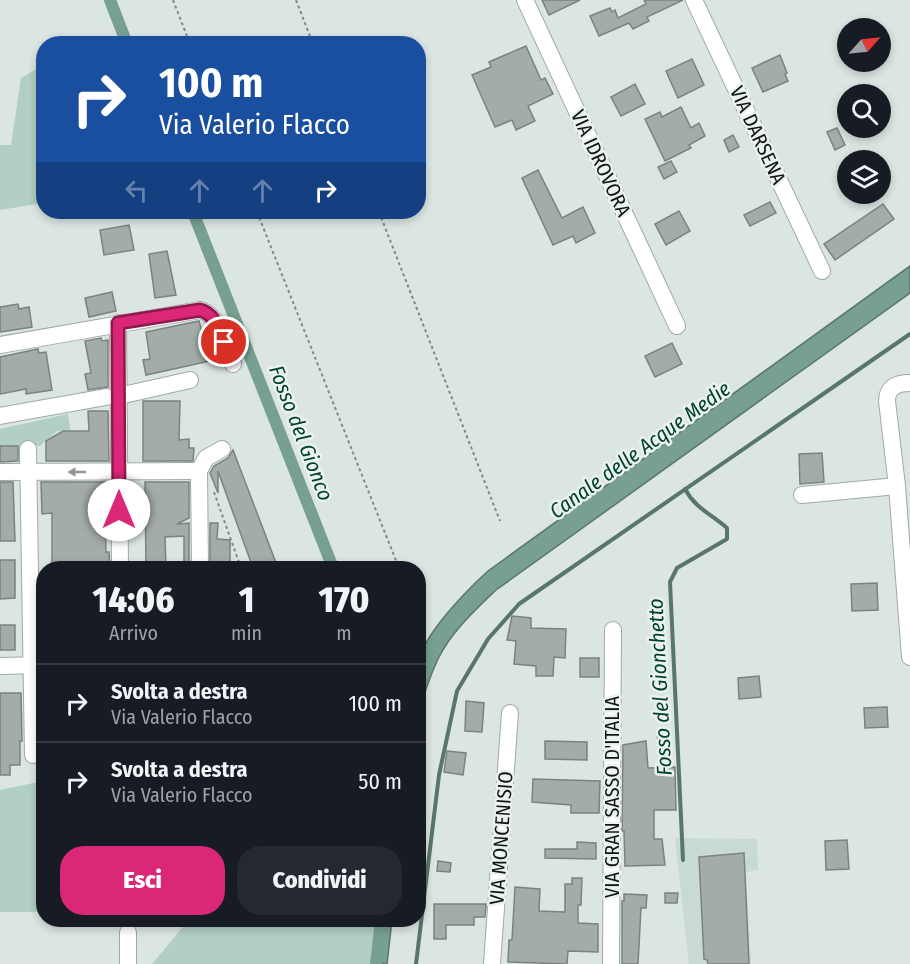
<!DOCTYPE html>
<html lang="it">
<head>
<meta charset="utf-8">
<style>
	body { margin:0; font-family:"Fira Sans Condensed",sans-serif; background:#242831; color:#f1f3f6; height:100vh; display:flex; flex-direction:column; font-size:22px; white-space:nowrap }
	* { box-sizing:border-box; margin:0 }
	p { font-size:20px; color:#9ea1a6 }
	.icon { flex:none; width:33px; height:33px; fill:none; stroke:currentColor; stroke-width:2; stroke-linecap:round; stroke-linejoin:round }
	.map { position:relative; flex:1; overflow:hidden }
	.details { position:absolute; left:36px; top:561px; width:390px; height:366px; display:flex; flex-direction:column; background:#171b24; border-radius:24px; box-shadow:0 3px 9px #0003 }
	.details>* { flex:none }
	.hud { position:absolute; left:36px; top:36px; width:390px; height:183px; border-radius:24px; box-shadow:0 3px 9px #0003; background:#1a4fa0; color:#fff; overflow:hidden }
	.needle { width:39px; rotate:63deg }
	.fabs { position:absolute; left:837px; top:18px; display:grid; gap:12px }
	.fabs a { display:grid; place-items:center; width:54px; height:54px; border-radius:50%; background:#171b24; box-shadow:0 3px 9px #0003; font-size:30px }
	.pin { position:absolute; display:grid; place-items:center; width:51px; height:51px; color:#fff; margin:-26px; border:3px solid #fff; border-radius:50%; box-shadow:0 2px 6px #0007 }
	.me { position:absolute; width:66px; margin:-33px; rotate:0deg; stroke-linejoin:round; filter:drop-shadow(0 0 4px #0008) }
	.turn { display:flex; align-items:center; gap:21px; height:126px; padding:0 24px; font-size:27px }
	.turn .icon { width:78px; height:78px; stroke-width:2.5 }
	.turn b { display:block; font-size:42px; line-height:51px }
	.lanes { display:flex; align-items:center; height:57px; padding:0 24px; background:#0003; justify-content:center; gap:30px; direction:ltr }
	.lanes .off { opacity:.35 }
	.eta { display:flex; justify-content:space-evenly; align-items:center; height:102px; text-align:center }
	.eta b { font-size:36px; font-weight:800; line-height:42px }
	.cta { display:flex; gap:12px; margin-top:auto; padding:12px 24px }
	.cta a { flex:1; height:69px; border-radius:24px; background:#db2777; color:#fff; font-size:24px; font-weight:800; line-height:69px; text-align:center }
	.cta a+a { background:#242831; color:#f1f3f6 }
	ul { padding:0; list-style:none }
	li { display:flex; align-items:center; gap:18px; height:78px; padding:0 24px; border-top:2px solid #363941 }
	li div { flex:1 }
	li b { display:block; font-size:22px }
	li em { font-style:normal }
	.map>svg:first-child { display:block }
	.built { fill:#c8dad3 }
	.green { fill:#b1cfc3 }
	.water { fill:#78a091; stroke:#59766b; stroke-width:1.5 }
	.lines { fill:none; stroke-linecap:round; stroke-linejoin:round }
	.stream { stroke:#59766b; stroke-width:4 }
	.canal { stroke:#78a091; stroke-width:12 }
	.building { fill:#a3aca8; stroke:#7a837f; stroke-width:1.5 }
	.minor-casing { stroke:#a0a9a6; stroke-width:18 }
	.path { stroke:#818885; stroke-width:2; stroke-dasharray:3 3; stroke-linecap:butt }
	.minor { stroke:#fff; stroke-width:16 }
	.oneway { fill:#949595 }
	.route-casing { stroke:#8e194d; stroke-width:15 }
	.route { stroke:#db2777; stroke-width:10 }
	.labels { text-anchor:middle; stroke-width:5; stroke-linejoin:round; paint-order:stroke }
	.street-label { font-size:20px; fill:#111413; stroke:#e9f2ee }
	.water-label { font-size:21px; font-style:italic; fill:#034030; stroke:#e9f2ee }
</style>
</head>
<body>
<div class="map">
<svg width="910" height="964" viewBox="0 0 910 964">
	<rect width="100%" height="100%" fill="#dbe5e1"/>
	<polygon class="built" points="675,838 757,839 758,870 746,872 751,964 689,964"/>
	<g class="green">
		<polygon points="36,69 44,124 43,203 0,210 0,145 11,145 21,78"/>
		<polygon points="68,414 70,430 57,431 40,446 0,446 0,429"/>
		<polygon points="43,781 43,912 0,912 0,790"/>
		<polygon points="189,920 381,920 376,964 152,964"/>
	</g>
	<g class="water">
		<path d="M910,266V293L496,590C475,610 451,632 438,659C430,676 424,694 419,712C418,696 415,676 419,660C425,633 467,590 488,571Z"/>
		<polygon points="381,920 392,920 387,964 376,964"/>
	</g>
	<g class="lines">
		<g class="stream">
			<path d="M683,860L670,582L677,568L727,539V528C711,514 695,508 685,489"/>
			<polyline points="416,964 439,775 457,691 488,639 519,604 910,334"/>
		</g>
		<g class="canal">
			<polyline points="110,0 127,44"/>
			<polyline points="193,212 333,568"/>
			<polyline points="376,964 381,920"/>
		</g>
	</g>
	<g class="building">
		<polygon points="542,0 580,0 549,15"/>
		<polygon points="644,0 683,0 647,17 649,21 633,29 629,23 599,36 590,16 610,8 612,12 615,10 618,18 646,4"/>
		<polygon points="526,46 541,80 545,78 553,94 528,106 535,121 516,130 512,120 495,127 472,75 491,67 489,62"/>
		<polygon points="780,55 787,73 785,74 788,81 763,92 752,68"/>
		<polygon points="692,59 704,85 678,98 666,71"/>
		<polygon points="635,84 645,104 621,116 611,97"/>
		<polygon points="681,107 691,128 699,123 705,136 689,145 691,148 665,161 645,119 660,112 662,117"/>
		<polygon points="837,128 845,145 835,150 827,132"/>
		<polygon points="733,135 739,147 729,152 724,140"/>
		<polygon points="671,161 677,172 664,179 658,167"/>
		<polygon points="538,170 562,218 583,207 595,233 576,243 573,236 553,245 522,178"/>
		<polygon points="770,202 776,213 750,226 744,215"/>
		<polygon points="883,204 894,219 835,260 824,244"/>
		<polygon points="679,211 690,231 666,245 655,224"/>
		<polygon points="129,225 134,250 104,255 100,230"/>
		<polygon points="167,251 176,295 155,298 149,254"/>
		<polygon points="112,292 116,311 89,317 85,298"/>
		<polygon points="18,304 19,309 29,307 32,327 0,332 0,307"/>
		<polygon points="199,321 210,361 146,375 143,360 150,359 146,332"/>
		<polygon points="101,338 102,341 108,340 108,387 88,390 85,374 91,373 85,341"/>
		<polygon points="672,343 682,364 655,377 645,356"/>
		<polygon points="38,349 39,353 46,352 52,390 26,394 26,389 0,394 0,357"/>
		<polygon points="143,401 180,401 179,440 189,439 189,448 194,448 193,461 143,461"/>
		<polygon points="88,411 108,411 109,461 46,461 46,441 63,431 89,431"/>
		<polygon points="0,446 18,446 18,461 0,462"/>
		<polygon points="233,450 278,568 253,568 218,471 218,493 210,473 214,466 228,458"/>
		<polygon points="822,453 824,482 800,484 799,454"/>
		<polygon points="0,482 13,482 15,541 0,541"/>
		<polygon points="41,482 106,482 109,520 105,520 106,552 109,552 110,568 64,568 64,565 52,565 52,513 42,514"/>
		<polygon points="145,482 189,482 189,518 177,524 189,523 189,562 184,562 184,536 165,537 166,568 146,568"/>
		<polygon points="210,523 218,523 217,539 230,540 230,568 210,568"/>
		<polygon points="0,560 15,560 15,598 0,599"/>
		<polygon points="877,583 878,610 852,611 851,584"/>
		<polygon points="512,616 531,618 531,628 566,629 565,658 554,657 553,676 536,676 536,666 514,664 516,641 507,640"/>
		<rect x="0" y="625" width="15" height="25"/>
		<rect x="580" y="658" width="19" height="19"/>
		<polygon points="759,676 761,697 739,699 738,678"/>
		<polygon points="0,693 21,693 22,741 20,741 20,765 10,765 10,775 0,775"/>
		<polygon points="466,701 484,703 482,732 465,731"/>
		<polygon points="887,707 888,727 865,728 864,708"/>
		<polygon points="657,732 668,732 669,743 658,744"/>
		<polygon points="545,741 587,742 587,760 545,759"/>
		<polygon points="646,741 648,768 675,767 676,810 654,810 654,839 662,839 665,865 625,866 624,831 622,831 623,745"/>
		<polygon points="447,751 466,753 463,775 444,772"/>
		<polygon points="533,779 600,781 599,813 571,813 571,805 532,802"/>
		<polygon points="847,840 849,869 826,870 825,841"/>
		<polygon points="577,842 596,843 596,859 545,858 545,849 577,849"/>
		<polygon points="744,853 749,964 708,964 707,960 704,959 699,857"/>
		<polygon points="438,861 451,863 450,872 437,871"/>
		<polygon points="572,878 582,878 581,905 578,905 578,923 598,924 598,952 568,951 567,964 508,962 509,940 512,940 515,887 540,889 539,911 565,912 565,884 572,884"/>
		<polygon points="665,893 678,893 677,903 665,903"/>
		<polygon points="624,894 647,895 646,908 641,908 638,964 622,964 622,901 624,901"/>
		<polygon points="434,904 486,904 485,917 474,917 474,925 446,925 446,939 434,939"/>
	</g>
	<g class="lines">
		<g class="minor-casing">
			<g id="minor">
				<polyline points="525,0 677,326"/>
				<polyline points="694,0 822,271"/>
				<polyline points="118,323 120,568"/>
				<path d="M0,345L200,310C220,315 226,347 233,364"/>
				<path d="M910,383C897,383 887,387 887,401L897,486L910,657"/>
				<polyline points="119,396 190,380"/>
				<polyline points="0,416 106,397"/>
				<polyline points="28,449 33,755"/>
				<polyline points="0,472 199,471"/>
				<polyline points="802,495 897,486"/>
				<polyline points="200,568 199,471 206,458 222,449"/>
				<polyline points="0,666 44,665"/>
				<polyline points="128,964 128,933"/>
				<polyline points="492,964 510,713"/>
				<polyline points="611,964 613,630"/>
			</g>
		</g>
		<g class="path">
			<polyline points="173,0 190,44"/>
			<polyline points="296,0 313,44"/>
			<polyline points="257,212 399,568"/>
			<polyline points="379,212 500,521"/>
			<polyline points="214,492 241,568"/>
		</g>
		<use href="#minor" class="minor"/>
	</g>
	<defs><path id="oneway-solid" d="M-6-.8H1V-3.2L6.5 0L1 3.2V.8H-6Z" transform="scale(1.5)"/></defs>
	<use class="oneway" href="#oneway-solid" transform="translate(77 472) rotate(180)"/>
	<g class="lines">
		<g class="route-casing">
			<path id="route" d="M119,510L118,323L200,310C215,314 218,329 224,342"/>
		</g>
		<use href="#route" class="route"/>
	</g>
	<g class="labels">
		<g class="street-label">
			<text transform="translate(758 135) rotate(65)" y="7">VIA DARSENA</text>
			<text transform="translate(601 163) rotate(65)" y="7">VIA IDROVORA</text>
			<text transform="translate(612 797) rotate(-90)" y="7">VIA GRAN SASSO D'ITALIA</text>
			<text transform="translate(501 838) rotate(-86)" y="7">VIA MONCENISIO</text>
		</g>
		<g class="water-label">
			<text transform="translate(301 433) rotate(69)" y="7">Fosso del Gionco</text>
			<text transform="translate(640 450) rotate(-36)" y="7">Canale delle Acque Medie</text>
			<text transform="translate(660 687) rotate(-93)" y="7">Fosso del Gionchetto</text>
		</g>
	</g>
</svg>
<div class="fabs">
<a><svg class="needle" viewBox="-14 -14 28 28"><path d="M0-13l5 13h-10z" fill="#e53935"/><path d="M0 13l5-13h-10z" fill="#9ea1a6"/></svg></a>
<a><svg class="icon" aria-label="search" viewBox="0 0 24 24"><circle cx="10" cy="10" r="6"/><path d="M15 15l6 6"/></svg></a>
<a><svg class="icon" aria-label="layers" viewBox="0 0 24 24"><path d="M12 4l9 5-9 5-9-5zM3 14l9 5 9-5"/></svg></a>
</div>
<div class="pin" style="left:224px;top:342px;background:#d93025"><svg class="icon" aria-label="arrive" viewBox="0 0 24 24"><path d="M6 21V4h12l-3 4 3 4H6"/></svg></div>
<svg class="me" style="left:119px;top:510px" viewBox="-20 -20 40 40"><circle r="19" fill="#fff"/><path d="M0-13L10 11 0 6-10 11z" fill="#db2777"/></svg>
<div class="hud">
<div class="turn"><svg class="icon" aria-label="right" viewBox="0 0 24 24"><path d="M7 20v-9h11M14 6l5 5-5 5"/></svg><div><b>100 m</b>Via Valerio Flacco</div></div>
<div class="lanes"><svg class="icon off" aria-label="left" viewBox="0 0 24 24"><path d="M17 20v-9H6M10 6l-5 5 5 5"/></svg><svg class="icon off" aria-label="ahead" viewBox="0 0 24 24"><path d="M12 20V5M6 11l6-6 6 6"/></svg><svg class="icon off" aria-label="ahead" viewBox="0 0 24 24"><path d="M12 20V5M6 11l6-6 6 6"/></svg><svg class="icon" aria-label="right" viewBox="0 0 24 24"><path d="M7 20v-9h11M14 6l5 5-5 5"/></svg></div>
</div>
<section class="details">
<div class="eta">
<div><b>14:06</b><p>Arrivo</p></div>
<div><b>1</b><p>min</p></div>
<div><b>170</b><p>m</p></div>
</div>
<ul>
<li><svg class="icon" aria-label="right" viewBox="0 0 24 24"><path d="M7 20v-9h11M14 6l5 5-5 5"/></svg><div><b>Svolta a destra</b><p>Via Valerio Flacco</p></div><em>100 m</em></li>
<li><svg class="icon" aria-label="right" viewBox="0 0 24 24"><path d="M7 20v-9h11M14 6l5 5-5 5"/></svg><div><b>Svolta a destra</b><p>Via Valerio Flacco</p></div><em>50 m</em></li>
</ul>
<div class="cta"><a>Esci</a><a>Condividi</a></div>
</section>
</div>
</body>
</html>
